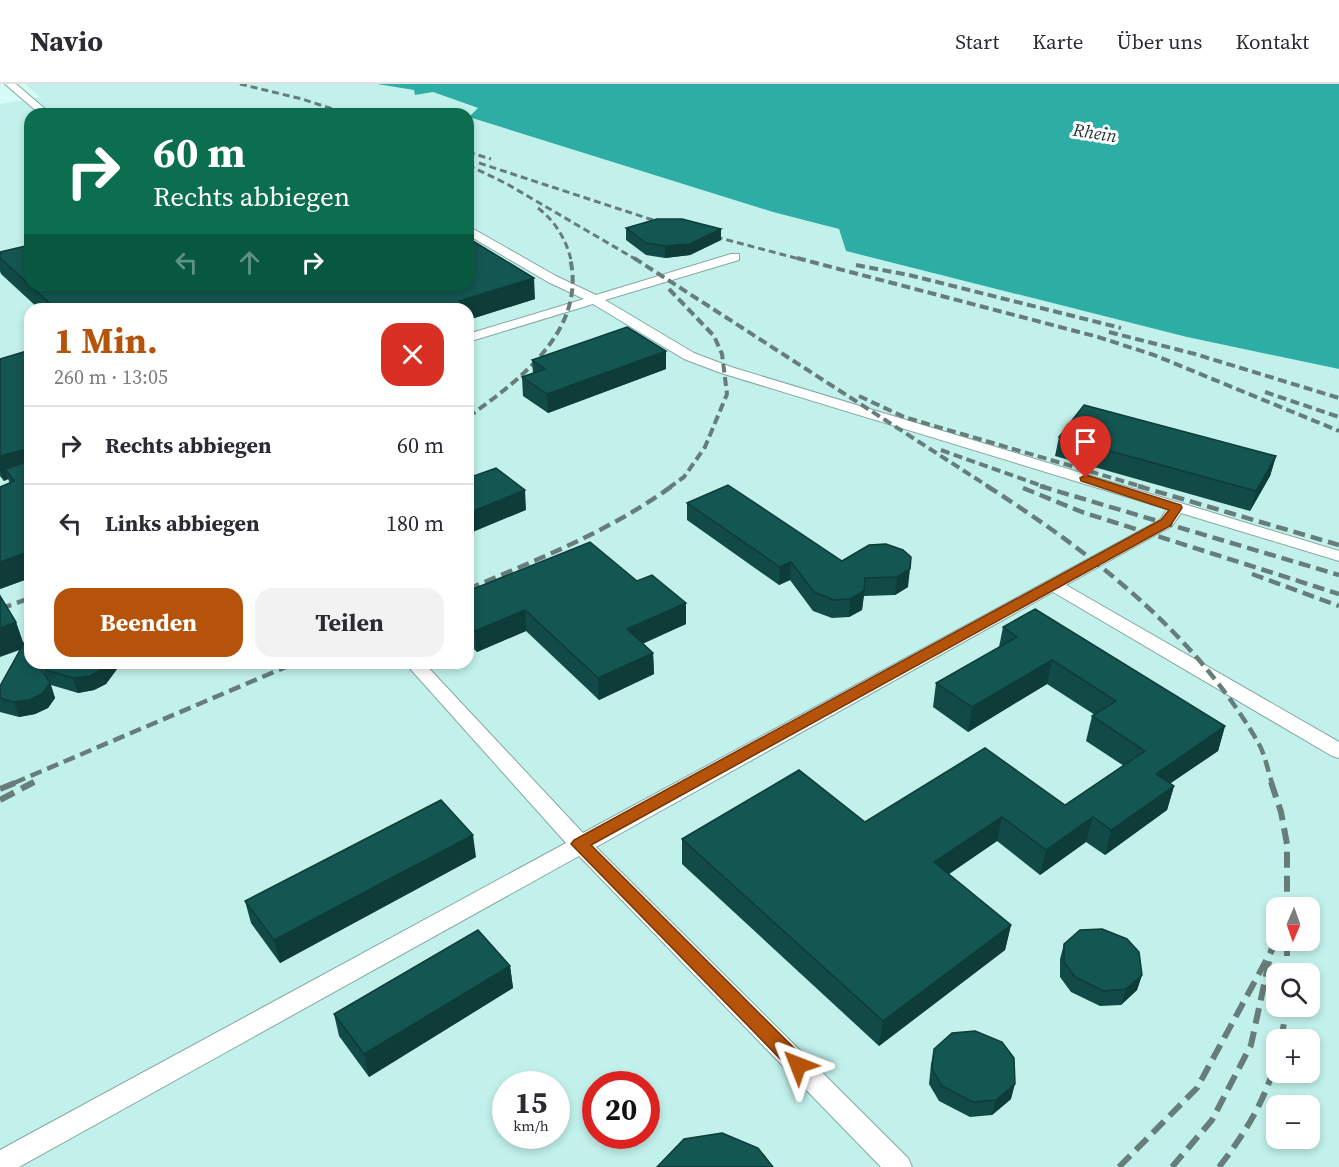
<!DOCTYPE html>
<html lang="de">
<head>
<meta charset="utf-8">
<style>
	body { margin:0; font-family:"Source Serif 4",serif; background:#f2f2f3; color:#2b2b33; height:100vh; display:flex; flex-direction:column; font-size:22px; white-space:nowrap }
	* { box-sizing:border-box; margin:0 }
	p { font-size:20px; color:#7c7c81 }
	.icon { flex:none; width:33px; height:33px; fill:none; stroke:currentColor; stroke-width:2; stroke-linecap:round; stroke-linejoin:round }
	.map { position:relative; flex:1; overflow:hidden }
	.panel { position:absolute; left:24px; top:219px; width:450px; height:366px; display:flex; flex-direction:column; background:#fff; border-radius:18px; box-shadow:0 3px 9px #0003 }
	.panel>* { flex:none }
	.top-card { position:absolute; left:24px; top:24px; width:450px; height:183px; border-radius:18px; box-shadow:0 3px 9px #0003; background:#0b6e4f; color:#fff; overflow:hidden }
	.needle { width:39px; rotate:182deg }
	.tools { position:absolute; left:1266px; top:813px; display:grid; gap:12px }
	.tools a { display:grid; place-items:center; width:54px; height:54px; border-radius:12px; background:#fff; box-shadow:0 3px 9px #0003; font-size:30px }
	.speed { position:absolute; left:492px; top:987px; display:flex; gap:12px; font-size:30px; font-weight:700; text-align:center }
	.speed>* { display:grid; place-content:center; width:78px; height:78px; border-radius:50%; background:#fff; box-shadow:0 3px 9px #0003; line-height:1 }
	.speed small { font-size:15px; font-weight:400 }
	.speed .limit { border:9px solid #d22; background:#fff; color:#111 }
	.pin { position:absolute; display:grid; place-items:center; width:51px; height:51px; color:#fff; margin:-62px -26px; border-radius:50% 50% 50% 0; rotate:-45deg; box-shadow:0 0 6px #0007 }
	.pin .icon { rotate:45deg }
	.me { position:absolute; width:66px; margin:-33px; rotate:315deg; stroke-linejoin:round; filter:drop-shadow(0 0 4px #0008) }
	.turn { display:flex; align-items:center; gap:21px; height:126px; padding:0 30px; font-size:27px }
	.turn .icon { width:78px; height:78px; stroke-width:2.5 }
	.turn b { display:block; font-size:42px; line-height:51px }
	.lanes { display:flex; align-items:center; height:57px; padding:0 30px; background:#0003; justify-content:center; gap:30px; direction:ltr }
	.lanes .off { opacity:.35 }
	.round { display:grid; place-items:center; flex:none; width:63px; height:63px; border-radius:18px; background:#f2f2f3 }
	.head { display:flex; align-items:center; justify-content:space-between; height:102px; padding:0 30px }
	h1 { font-size:36px; font-weight:700; line-height:45px; color:#b45309 }
	.action { display:flex; gap:12px; margin-top:auto; padding:12px 30px }
	.action a { flex:1; height:69px; border-radius:18px; background:#b45309; color:#fff; font-size:24px; font-weight:700; line-height:69px; text-align:center }
	.action a+a { background:#f2f2f3; color:#2b2b33 }
	ul { padding:0; list-style:none }
	li { display:flex; align-items:center; gap:18px; height:78px; padding:0 30px; border-top:2px solid #e1e1e2 }
	li div { flex:1 }
	li b { display:block; font-size:22px }
	li em { font-style:normal }
	header { display:flex; align-items:center; gap:36px; box-sizing:border-box; height:84px; padding:0 30px; background:#fff; border-bottom:2px solid #e1e1e2 }
	header strong { font-size:28px }
	nav { display:flex; gap:33px; margin-inline-start:auto; font-size:21px }
	.map>svg:first-child { display:block }
	.built { fill:#c2f1ec; fill-rule:evenodd }
	.water { fill:#2eada4 }
	.lines { fill:none; stroke-linecap:round; stroke-linejoin:round }
	.service-casing { stroke:#84a8a3; stroke-width:2 }
	.service { fill:#fff; fill-rule:evenodd }
	.rail-far3 { stroke:#667d7a; stroke-width:3; stroke-dasharray:7 4; stroke-linecap:butt }
	.rail-far2 { stroke:#667d7a; stroke-width:4; stroke-dasharray:9 4.5; stroke-linecap:butt }
	.rail-far1 { stroke:#667d7a; stroke-width:4.5; stroke-dasharray:12 6; stroke-linecap:butt }
	.rail { stroke:#667d7a; stroke-width:6; stroke-dasharray:16 8; stroke-linecap:butt }
	.wall { fill:#114a46 }
	.shaded-wall { fill:#0e3c39 }
	.building { fill:#145651; stroke:#0e3c39; stroke-width:1.5 }
	.route { fill:#b45309; stroke:#753606; stroke-width:1.5 }
	.labels { text-anchor:middle; stroke-width:6; stroke-linejoin:round; paint-order:stroke }
	.far-water-label { font-size:18px; font-style:italic; fill:#1e3331; stroke:#fff }
</style>
</head>
<body>
<header>
<strong>Navio</strong>
<nav><a>Start</a><a>Karte</a><a>Über uns</a><a>Kontakt</a></nav>
</header>
<div class="map">
<svg width="1339" height="1083" viewBox="0 0 1339 1083">
	<rect width="100%" height="100%" fill="#d7fcf8"/>
	<path class="built" d="M25,0H377L415,6L416,11L433,8L479,25L470,33L773,128L839,145L846,167L1187,253L1339,285V1083H0V20L40,13ZM30,30H468V201H30ZM30,225H468V579H30ZM1276,824H1310V856H1276ZM1276,890H1310V922H1276ZM1276,956H1310V988H1276ZM506,1000H556V1052H506ZM596,1000H646V1052H596ZM1276,1022H1310V1054H1276Z"/>
	<polygon class="water" points="377,0 1339,0 1339,285 1187,253 846,167 839,145 773,128 469,33 478,24 433,8 415,11 414,6"/>
	<g class="lines">
		<g class="service-casing">
			<g id="service">
				<polygon points="5,0 16,0 51,30 40,30"/>
				<polygon points="468,142 556,192 596,211 731,170 739,170 739,176 605,216 694,269 731,283 1339,467 1339,477 1181,429 1172,442 1066,501 1339,658 1339,674 1332,672 1053,508 596,763 908,1074 912,1083 881,1083 579,772 19,1083 0,1083 0,1066 566,759 405,579 424,579 583,749 1160,436 1167,425 721,289 684,275 593,220 468,258 468,250 584,215 548,198 468,151"/>
			</g>
		</g>
		<use href="#service" class="service"/>
		<g class="rail-far3">
			<polyline points="240,0 302,15 348,30"/>
			<polyline points="468,68 491,75"/>
			<polyline points="479,79 668,141"/>
			<polyline points="468,81 507,100 637,176"/>
			<path d="M538,124C555,137 566,155 571,176"/>
			<polyline points="705,150 803,176"/>
		</g>
		<g class="rail-far2">
			<polyline points="634,174 989,403"/>
			<polyline points="797,174 1098,253 1154,271 1339,347"/>
			<polyline points="856,181 909,191 1121,244"/>
			<polyline points="669,205 714,252 722,270 727,310 705,363 684,393 670,403"/>
			<polyline points="1109,248 1195,270 1339,314"/>
			<polyline points="1265,308 1339,333"/>
			<polyline points="859,312 904,333 1143,403"/>
			<path d="M468,333C520,296 587,246 570,174"/>
			<polyline points="941,366 1045,403"/>
		</g>
		<g class="rail-far1">
			<path d="M987,402C1092,469 1196,550 1259,660C1265,671 1268,687 1272,699"/>
			<polyline points="1040,402 1339,491"/>
			<polyline points="1138,402 1339,461"/>
			<polyline points="1023,404 1082,428 1339,510"/>
			<polyline points="1252,490 1339,522"/>
			<path d="M468,505C539,475 610,447 672,402"/>
			<polyline points="0,525 30,514"/>
			<polyline points="14,699 295,579"/>
			<polyline points="32,699 34,698"/>
		</g>
		<g class="rail">
			<polyline points="1271,698 1281,728 1287,760 1287,824"/>
			<polyline points="0,705 17,698"/>
			<polyline points="0,716 34,698"/>
			<polyline points="1287,856 1287,890"/>
			<polyline points="1281,956 1287,922"/>
			<polyline points="1119,1083 1197,1004 1274,862"/>
			<polyline points="1172,1083 1212,1036 1251,961 1276,845"/>
			<path d="M1219,1083C1244,1051 1265,1017 1276,977"/>
		</g>
	</g>
	<g class="wall">
		<polygon points="626,144 721,145 721,156 690,171 665,174 646,171 626,156"/>
		<polygon points="0,168 30,201 535,215 468,236 468,225 39,225 1,190 0,187"/>
		<polygon points="30,266 30,494 0,505 0,403 10,399 8,395 4,397 0,392 0,275"/>
		<polygon points="532,276 666,285 548,329 523,312 522,293 533,289"/>
		<polygon points="1059,353 1276,372 1270,392 1250,427 1055,372"/>
		<polygon points="687,419 842,477 869,461 908,503 895,511 864,512 862,526 849,533 832,534 813,527 790,496 779,501 687,436"/>
		<polygon points="468,507 686,540 643,559 653,569 654,590 599,616 526,547 477,568 468,559"/>
		<polygon points="16,538 23,559 45,590 43,585 54,579 116,579 117,585 106,600 94,606 78,609 51,601 55,614 48,624 35,630 19,633 0,628 0,602 20,566"/>
		<polygon points="1003,543 1225,642 1218,667 1170,699 1174,702 1167,726 1105,771 1086,758 1040,791 997,757 949,790 1011,841 1005,866 879,962 682,780 682,755 1065,721 1124,682 1086,657 1092,632 1095,631 1047,600 968,648 933,623 936,599 999,563"/>
		<polygon points="476,773 280,879 251,839 245,817"/>
		<polygon points="1064,860 1142,891 1137,906 1121,921 1100,922 1071,908 1060,893 1060,875"/>
		<polygon points="510,882 513,904 369,993 339,952 334,930"/>
		<polygon points="934,965 1011,1015 992,1031 970,1033 939,1017 929,1000 931,980"/>
	</g>
	<g class="shaded-wall">
		<polygon points="721,145 721,156 690,171 665,174 665,162"/>
		<polygon points="534,194 535,215 468,236 468,225 447,225 459,217"/>
		<polygon points="666,267 666,285 548,329 547,310"/>
		<polygon points="24,366 30,385 5,385 8,395 4,397 0,385 0,372"/>
		<polygon points="1276,372 1270,392 1250,427 1256,407"/>
		<polygon points="525,406 526,426 468,450 468,429"/>
		<polygon points="30,467 30,494 0,505 0,478"/>
		<polygon points="791,478 790,496 779,501 780,483"/>
		<polygon points="910,485 908,503 895,511 897,493"/>
		<polygon points="864,507 862,526 849,533 850,515"/>
		<polygon points="686,519 686,540 627,567 627,545"/>
		<polygon points="525,526 526,547 477,568 475,547"/>
		<polygon points="16,538 25,564 0,573 0,544"/>
		<polygon points="653,569 654,590 599,616 598,594"/>
		<polygon points="1052,576 1047,600 968,648 972,623"/>
		<polygon points="106,579 116,579 117,585 106,600 94,606 78,609 73,594"/>
		<polygon points="50,599 55,614 48,624 35,630 19,633 14,618"/>
		<polygon points="1225,642 1218,667 1149,714 1156,690"/>
		<polygon points="1174,702 1167,726 1105,771 1111,746"/>
		<polygon points="1002,733 997,757 930,803 934,778"/>
		<polygon points="1093,733 1086,758 1040,791 1046,766"/>
		<polygon points="473,751 476,773 280,879 274,856"/>
		<polygon points="1011,841 1005,866 879,962 883,937"/>
		<polygon points="510,882 513,904 369,993 364,970"/>
		<polygon points="1142,891 1137,906 1121,921 1126,905"/>
		<polygon points="1015,1000 1011,1015 992,1031 996,1016"/>
	</g>
	<g class="building">
		<polygon points="657,135 682,135 721,145 690,160 665,162 646,159 626,144"/>
		<polygon points="468,154 534,194 459,217 463,220 447,225 56,225 0,174 0,168 30,161 30,201 468,201"/>
		<polygon points="627,243 666,267 547,310 522,293 545,285 532,276"/>
		<polygon points="30,266 30,467 0,478 0,403 14,397 5,385 24,379 24,366 0,372 0,275"/>
		<polygon points="1084,321 1276,372 1256,407 1059,353"/>
		<polygon points="496,384 525,406 468,429 468,394"/>
		<polygon points="728,401 842,477 869,461 886,460 903,466 911,473 910,485 897,493 865,494 864,507 850,515 834,516 814,508 791,478 780,483 687,419"/>
		<polygon points="590,458 637,497 652,491 686,519 627,545 653,569 598,594 525,526 475,547 468,540 468,507"/>
		<polygon points="0,512 16,538 0,544"/>
		<polygon points="1035,525 1225,642 1156,690 1174,702 1111,746 1093,733 1046,766 1002,733 934,778 1011,841 883,937 682,755 799,686 865,738 985,664 1065,721 1145,667 1092,632 1116,617 1052,576 972,623 936,599 1017,553 1003,543"/>
		<polygon points="25,557 30,566 30,579 38,579 50,599 43,609 30,616 14,618 0,614 0,602"/>
		<polygon points="54,579 106,579 101,586 90,592 73,594 43,585"/>
		<polygon points="441,716 473,751 274,856 245,817"/>
		<polygon points="1102,845 1127,855 1139,868 1142,891 1126,905 1104,907 1075,893 1064,878 1064,860 1080,846"/>
		<polygon points="478,846 510,882 364,970 334,930"/>
		<polygon points="975,947 1002,958 1014,974 1015,1000 996,1016 973,1018 942,1002 932,985 934,965 952,949"/>
		<polygon points="722,1049 758,1064 773,1083 657,1083 684,1055"/>
	</g>
	<polygon class="route" points="1086,391 1181,421 1182,424 1170,442 591,761 805,975 808,981 805,987 798,989 792,987 571,760 574,756 1161,436 1169,426 1081,397 1080,394"/>
	<g class="labels">
		<g class="far-water-label">
			<text transform="translate(1095 49) rotate(9)" y="6">Rhein</text>
		</g>
	</g>
</svg>
<div class="tools">
<a><svg class="needle" viewBox="-14 -14 28 28"><path d="M0-13l5 13h-10z" fill="#e53935"/><path d="M0 13l5-13h-10z" fill="#7c7c81"/></svg></a>
<a><svg class="icon" aria-label="search" viewBox="0 0 24 24"><circle cx="10" cy="10" r="6"/><path d="M15 15l6 6"/></svg></a>
<a>+</a>
<a>−</a>
</div>
<div class="speed"><div>15<small>km/h</small></div><div class="limit">20</div></div>
<div class="pin" style="left:1086px;top:394px;background:#d93025"><svg class="icon" aria-label="arrive" viewBox="0 0 24 24"><path d="M6 21V4h12l-3 4 3 4H6"/></svg></div>
<svg class="me" style="left:798px;top:981px" viewBox="-20 -20 40 40"><path d="M0-17L14 15 0 8-14 15z" fill="#b45309" stroke="#fff" stroke-width="4"/></svg>
<div class="top-card">
<div class="turn"><svg class="icon" aria-label="right" viewBox="0 0 24 24"><path d="M7 20v-9h11M14 6l5 5-5 5"/></svg><div><b>60 m</b>Rechts abbiegen</div></div>
<div class="lanes"><svg class="icon off" aria-label="left" viewBox="0 0 24 24"><path d="M17 20v-9H6M10 6l-5 5 5 5"/></svg><svg class="icon off" aria-label="ahead" viewBox="0 0 24 24"><path d="M12 20V5M6 11l6-6 6 6"/></svg><svg class="icon" aria-label="right" viewBox="0 0 24 24"><path d="M7 20v-9h11M14 6l5 5-5 5"/></svg></div>
</div>
<section class="panel">
<div class="head"><div><h1>1 Min.</h1><p>260 m · 13:05</p></div><a class="round" style="background:#d93025;color:#fff"><svg class="icon" aria-label="close" viewBox="0 0 24 24"><path d="M6 6l12 12M18 6L6 18"/></svg></a></div>
<ul>
<li><svg class="icon" aria-label="right" viewBox="0 0 24 24"><path d="M7 20v-9h11M14 6l5 5-5 5"/></svg><div><b>Rechts abbiegen</b></div><em>60 m</em></li>
<li><svg class="icon" aria-label="left" viewBox="0 0 24 24"><path d="M17 20v-9H6M10 6l-5 5 5 5"/></svg><div><b>Links abbiegen</b></div><em>180 m</em></li>
</ul>
<div class="action"><a>Beenden</a><a>Teilen</a></div>
</section>
</div>
</body>
</html>
